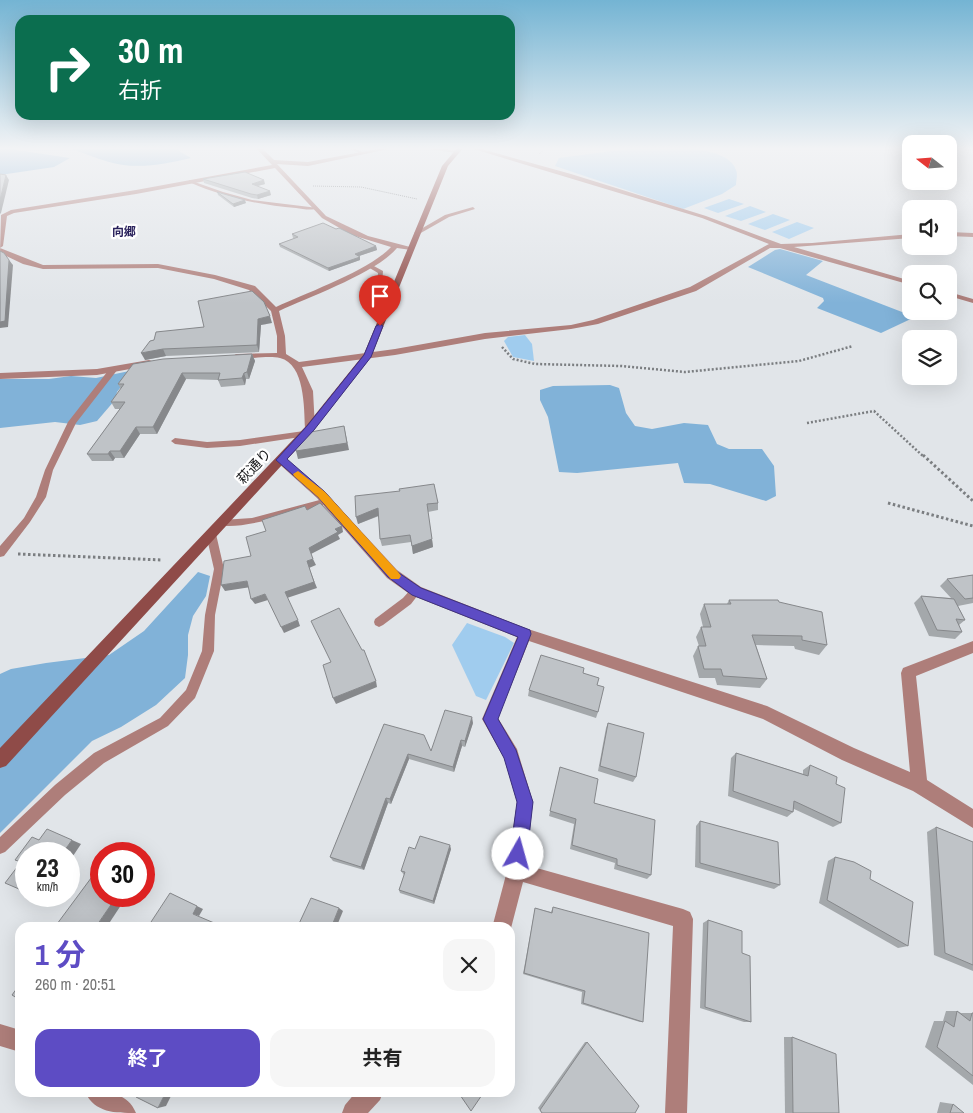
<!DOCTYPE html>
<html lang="ja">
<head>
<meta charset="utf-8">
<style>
	body { margin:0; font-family:"Archivo Narrow","Noto Sans JP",sans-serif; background:#f6f6f6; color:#222; height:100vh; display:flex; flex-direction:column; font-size:19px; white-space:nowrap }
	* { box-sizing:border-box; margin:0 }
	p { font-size:16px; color:#767676 }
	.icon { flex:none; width:28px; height:28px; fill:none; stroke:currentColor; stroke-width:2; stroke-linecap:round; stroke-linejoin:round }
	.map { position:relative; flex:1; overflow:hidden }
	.side { position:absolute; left:15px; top:922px; width:500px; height:175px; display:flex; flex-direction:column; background:#fff; border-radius:15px; box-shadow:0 5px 20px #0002 }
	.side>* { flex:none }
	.top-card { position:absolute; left:15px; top:15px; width:500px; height:105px; border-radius:15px; box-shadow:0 5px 20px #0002; background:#0b6e4f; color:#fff; overflow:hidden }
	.needle { width:32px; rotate:287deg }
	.tools { position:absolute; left:902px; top:135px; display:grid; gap:10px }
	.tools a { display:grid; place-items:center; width:55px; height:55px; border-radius:10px; background:#fff; box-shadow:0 5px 20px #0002; font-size:25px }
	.speed { position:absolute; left:15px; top:842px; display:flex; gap:10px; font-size:25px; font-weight:700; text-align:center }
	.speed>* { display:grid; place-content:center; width:65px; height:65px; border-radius:50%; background:#fff; box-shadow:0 5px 20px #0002; line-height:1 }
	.speed small { font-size:12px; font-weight:400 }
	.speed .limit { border:8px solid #d22; background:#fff; color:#111 }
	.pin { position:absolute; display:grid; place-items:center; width:42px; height:42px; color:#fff; margin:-51px -21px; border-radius:50% 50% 50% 0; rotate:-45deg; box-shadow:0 0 5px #0007 }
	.pin .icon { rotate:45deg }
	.me { position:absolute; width:55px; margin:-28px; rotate:7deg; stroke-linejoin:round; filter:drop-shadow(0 0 4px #0008) }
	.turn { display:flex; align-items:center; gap:18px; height:105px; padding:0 20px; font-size:22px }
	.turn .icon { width:65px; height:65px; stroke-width:2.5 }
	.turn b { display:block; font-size:35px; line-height:42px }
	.round { display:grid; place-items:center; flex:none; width:52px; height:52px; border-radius:15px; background:#f6f6f6 }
	.summary { display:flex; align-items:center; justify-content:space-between; height:85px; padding:0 20px }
	h1 { font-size:30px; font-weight:700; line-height:38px; color:#5d4cc4 }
	.primary-button { display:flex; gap:10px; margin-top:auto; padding:10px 20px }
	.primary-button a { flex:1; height:58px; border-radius:15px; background:#5d4cc4; color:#fff; font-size:20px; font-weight:700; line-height:58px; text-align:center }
	.primary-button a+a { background:#f6f6f6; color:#222 }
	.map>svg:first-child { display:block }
	.green { fill:#a0ccee }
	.forest { fill:#81b2d8 }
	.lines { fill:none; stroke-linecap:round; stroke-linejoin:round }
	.path-far2 { stroke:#7b7e81; stroke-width:1; stroke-dasharray:1 1; stroke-linecap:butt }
	.path-far1 { stroke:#7b7e81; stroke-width:2.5; stroke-dasharray:2 2; stroke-linecap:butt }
	.path { stroke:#7b7e81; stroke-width:3; stroke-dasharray:2.5 2.5; stroke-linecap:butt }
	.lane { fill:#ae7e7a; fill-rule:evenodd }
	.street { fill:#ae7e7a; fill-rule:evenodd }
	.secondary { fill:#8f4b48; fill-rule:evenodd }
	.wall { fill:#a4a8ab }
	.shaded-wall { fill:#86888b }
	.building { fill:#bfc3c7; stroke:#86888b }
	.route { fill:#5d4cc4; stroke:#3c317f }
	.slow { fill:#f59e0b }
	.labels { text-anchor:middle; stroke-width:4.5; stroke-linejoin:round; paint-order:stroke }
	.far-neighbourhood-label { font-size:12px; font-weight:bold; fill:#29215b; stroke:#fff }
	.street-label { font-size:14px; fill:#151618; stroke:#fff }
</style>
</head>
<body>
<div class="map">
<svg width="973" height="1113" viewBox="0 0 973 1113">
	<rect width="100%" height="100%" fill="#e1e5e9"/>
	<g class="green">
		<path d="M642,147C664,147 728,144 736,170C738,174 736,181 736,185L722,194L683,209L555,166L559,158Z"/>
		<polygon points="729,199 744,204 718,213 704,208"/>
		<polygon points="750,206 766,212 741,221 725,216"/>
		<polygon points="773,214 790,220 765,230 748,224"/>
		<polygon points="797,222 814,228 789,239 772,232"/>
		<polygon points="525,335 532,344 534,361 513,357 504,341 508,337"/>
		<polygon points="467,623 505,637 514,643 486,700 476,696 452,645"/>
	</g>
	<g class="forest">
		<polygon points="0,147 20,147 16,150 70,158 54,167 0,175"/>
		<path d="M65,147H179V151L191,158C164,164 137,170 109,162C94,158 80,151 65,147Z"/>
		<polygon points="780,249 823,261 806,275 915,317 881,333 817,308 824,301 823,298 748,267 775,250"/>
		<polygon points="134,370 117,392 115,400 97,421 80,425 55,422 0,428 0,379 49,379 71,376 96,378"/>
		<polygon points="610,385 619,388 626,413 635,426 652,429 684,423 708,425 717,444 729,449 762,449 774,466 776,496 766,501 710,484 684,483 678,463 577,473 559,472 548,417 540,400 540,390 553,386"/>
		<polygon points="198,572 210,576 206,596 193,616 188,635 188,655 185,678 156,705 121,727 92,741 0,833 0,674 11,669 46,663 109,655 144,631"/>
	</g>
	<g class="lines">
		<g class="path-far2">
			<polyline points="539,154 547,147"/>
			<polyline points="313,186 361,187 417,199"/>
		</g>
		<g class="path-far1">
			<polyline points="502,347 513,359 535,364 621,366 685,372 799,361 853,346"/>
			<polyline points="807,423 874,411 924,457"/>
		</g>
		<g class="path">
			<polyline points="923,455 973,501"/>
			<polyline points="888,503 973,526"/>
			<polyline points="18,554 162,560"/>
		</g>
		<g class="lane">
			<polygon points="346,147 351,147 365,153 362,154"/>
			<path d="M189,180L223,192L252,200L318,208C312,211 303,209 296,208C258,205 223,197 189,182Z"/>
			<polygon points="473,207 475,209 449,217 419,234 414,233 445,215"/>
			<polygon points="368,265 372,265 383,271 382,284 377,283 378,273 368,267"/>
			<polygon points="111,367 118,369 76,423 53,470 46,497 30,522 4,556 0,557 0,546 24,518 36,497 45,470 68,422"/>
			<polygon points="304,431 308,434 307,436 240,446 207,448 175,444 171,441 175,438 207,442 240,440"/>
			<path d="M327,498L330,499L332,501L330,503C313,508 228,535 217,523L222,520L252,518Z"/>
			<polygon points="211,530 216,534 224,569 215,615 214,651 195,698 168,726 104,763 65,795 5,852 0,854 0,837 55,785 94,753 160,718 186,690 202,651 205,615 214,569 206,534"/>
			<polygon points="416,587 420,588 421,591 411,604 383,625 379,627 375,625 374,622 375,619 403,598 412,588"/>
		</g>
		<g class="street">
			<path d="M255,147H261L274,160L308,162L388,147H398L308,166L277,164L326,216L368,236L414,248L411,250L397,248C376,273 311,296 279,311L285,336L286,354L299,362L395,349L485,333L571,325L593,320L690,287L769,244L702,218L467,147H474L571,174L706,216L781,244L812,243L911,234V238L794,247L911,281V285L780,248H770L696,291L598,324L571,329L485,339L395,355L302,367L313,391L315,428L310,431L305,428C304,408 305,364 280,358C269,355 247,359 236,360L232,357L236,354L277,353V336L271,311L249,290L214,279L158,268L43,269L23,264L0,253L1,215L11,210L136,190L272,165ZM275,168L322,218L352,235L391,247C370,270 306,293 276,307L255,286L215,275L158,264L43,265L0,248L3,246L7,216L14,213L136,194Z"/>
			<polygon points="416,147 432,147 459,151 456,153"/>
			<polygon points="949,232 973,233 973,237 949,236"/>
			<polygon points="949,292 973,299 973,303 949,296"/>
			<polygon points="149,360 152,361 152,365 97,375 0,379 0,373 97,369"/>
			<polygon points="281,456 285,458 325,492 397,570 421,587 528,629 767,706 854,748 910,772 901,673 903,668 973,641 973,653 916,676 927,780 973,809 973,828 913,791 842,760 763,719 529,641 498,718 517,749 533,802 526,865 683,909 690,912 693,919 687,1113 665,1113 673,926 523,882 510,932 510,928 492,928 507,871 517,802 504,758 482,719 517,637 411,595 387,578 317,498 277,462 276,460 277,458"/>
			<polygon points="0,1024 20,1030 20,1052 0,1046"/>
			<path d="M85,1092C106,1092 127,1091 136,1113C115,1113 95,1113 85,1092Z"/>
			<polygon points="356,1092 383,1092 380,1100 368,1113 342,1113 345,1105"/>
		</g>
		<polygon class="secondary" points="458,147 464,147 448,166 371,357 314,430 6,766 0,768 0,748 306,426 364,354 442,166"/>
	</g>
	<g class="wall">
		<polygon points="203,179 265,184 258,186 271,195 258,199 252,198 204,183"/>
		<polygon points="217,192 246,203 234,207 218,195"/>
		<polygon points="292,234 376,246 377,250 359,256 360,257 360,260 329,271 280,247 279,244 295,238 293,238"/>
		<polygon points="272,323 261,325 259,352 166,356 145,360 150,341"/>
		<polygon points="252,354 255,361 249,379 246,379 245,385 221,387 218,380 186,379 157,434 140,434 124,458 115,458 113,461 92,461 87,454 120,409 115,409 111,402 121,389 118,384"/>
		<polygon points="355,496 438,503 438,510 428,512 433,547 413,554 411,542 382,546 380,539 379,516 358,524"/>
		<polygon points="973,575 973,603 958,606 965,620 959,625 962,632 955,639 929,636 914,603 921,596 951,598 940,586 947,579"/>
		<polygon points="729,600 779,602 827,645 819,655 795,649 794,646 756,645 767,679 760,688 717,685 715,678 699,678 693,656 698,646 699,646 696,637 701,627 703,627 700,614 704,604 727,604"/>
		<polygon points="583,673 597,685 598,712 596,718 528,696 529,690"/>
		<polygon points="473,723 465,747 462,746 454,772 409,759 391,804 388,803 364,870 333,861 330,857 384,724 431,751"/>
		<polygon points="608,723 636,777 633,782 598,771 606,728"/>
		<polygon points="736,753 803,774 803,770 810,765 836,784 841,823 833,827 794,809 793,812 787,817 728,796 731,758"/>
		<polygon points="560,767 594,803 651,875 647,879 614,869 615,863 570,849 574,824 549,816"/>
		<polygon points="700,821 780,885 774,889 695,867 696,826"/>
		<polygon points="936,827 973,842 973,971 934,955 927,832"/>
		<polygon points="415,849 451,849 434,904 400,893 399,890 404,875 401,871"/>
		<polygon points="835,857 870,879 908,946 898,948 819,903 828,861"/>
		<polygon points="553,907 643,1022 640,1022 581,1004 582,992 523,974 535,908 551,912"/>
		<polygon points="708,920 742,953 751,1022 744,1022 700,1008 703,923"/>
		<polygon points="946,1011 957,1011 961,1013 973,1013 973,1085 925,1047 934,1021 943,1021"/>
		<polygon points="784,1037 792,1037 839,1113 785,1113"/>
		<polygon points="585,1042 587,1042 542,1113 538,1108"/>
		<polygon points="940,1102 953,1104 964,1113 937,1113"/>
	</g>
	<g class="shaded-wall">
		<polygon points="6,175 9,180 1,213 0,214 0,200"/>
		<polygon points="264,180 265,184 253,187 252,184"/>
		<polygon points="270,191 271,195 258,199 257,195"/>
		<polygon points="245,200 246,203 234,207 233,204"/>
		<polygon points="376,246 377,250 356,257 355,254"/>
		<polygon points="360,257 360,260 329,271 328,268"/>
		<polygon points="9,260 13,265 8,327 0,328 0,322"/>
		<polygon points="270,316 272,323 261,325 259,352 257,345 258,319"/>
		<polygon points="163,349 166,356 145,360 141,353"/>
		<polygon points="252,354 255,361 249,379 247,372"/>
		<polygon points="182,373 186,379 157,434 153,427"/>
		<polygon points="244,373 246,379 245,385 242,378"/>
		<polygon points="344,426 349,450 298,459 296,451"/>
		<polygon points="136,427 140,434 124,458 120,451"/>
		<polygon points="110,451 115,458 113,461 108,454"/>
		<polygon points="378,508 380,515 358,524 356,517"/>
		<polygon points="342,526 343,532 338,535 340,539 311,554 309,548 335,529"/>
		<polygon points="432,539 433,547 413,554 412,546"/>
		<polygon points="313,559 316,565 309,568 317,588 287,598 285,592 307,561"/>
		<polygon points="247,581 251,587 225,591 221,585"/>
		<polygon points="265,594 268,600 255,604 251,599"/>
		<polygon points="298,620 300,626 284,633 281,627"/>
		<polygon points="376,681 377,687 336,704 333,698"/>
		<polygon points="472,717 473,723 465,747 465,741"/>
		<polygon points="461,740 462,746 454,772 453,767"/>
		<polygon points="408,754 409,759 391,804 390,799"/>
		<polygon points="386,798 388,803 364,870 361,867"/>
		<polygon points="72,840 81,844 69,862 69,854 62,854"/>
		<polygon points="450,845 451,849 434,904 433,901"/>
		<polygon points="170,893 203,909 199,916 193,914"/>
		<polygon points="117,896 127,896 106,928 95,928"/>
		<polygon points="339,908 343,911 336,928 331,928"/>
		<polygon points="166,1092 173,1092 166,1106 158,1108"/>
		<polygon points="176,1092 183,1092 183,1094 175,1095"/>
	</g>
	<g class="building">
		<polygon points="245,172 264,180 252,184 270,191 257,195 251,194 203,179"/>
		<polygon points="0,174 6,175 0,200"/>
		<polygon points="217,192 245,200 233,204"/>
		<polygon points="323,223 336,229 339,228 376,246 355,254 360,257 328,268 279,244 298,237 292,234"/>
		<polygon points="0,251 4,253 9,260 5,321 0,322"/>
		<polygon points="252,291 264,302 270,316 258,319 257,345 163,349 141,353 150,341 154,340 156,332 204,327 198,301"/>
		<polygon points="252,354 247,372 244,373 242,378 218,380 220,373 182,373 153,427 136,427 120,451 110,451 108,454 87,454 125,402 111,402 124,384 118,384 133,364 163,359"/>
		<polygon points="344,426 347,443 296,451 295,444 305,433"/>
		<polygon points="434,484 438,503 427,504 432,539 412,546 410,535 380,539 378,508 356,517 355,496 400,491 399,489"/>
		<polygon points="320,503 342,526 335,529 338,532 309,548 313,559 307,561 314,582 285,592 298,620 281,627 265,594 251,599 247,581 221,585 224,561 251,556 246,537 266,531 262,520 305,506 307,510"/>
		<polygon points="973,575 973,598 965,599 947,579"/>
		<polygon points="921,596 954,599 965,620 956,619 962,632 937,630"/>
		<polygon points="729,600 778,600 779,602 822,612 827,645 802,640 802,636 752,635 767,679 723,676 721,669 704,669 698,646 706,646 701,627 711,627 704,604 731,604"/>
		<polygon points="339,608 362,650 364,650 376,681 333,698 323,665 331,662 311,621"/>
		<polygon points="541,655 584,668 583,673 599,678 597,685 604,687 598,712 529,690"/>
		<polygon points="445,710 472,717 465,741 461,740 453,767 408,754 390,799 386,798 361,867 330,857 384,724 424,735 431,751"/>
		<polygon points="608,723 644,733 636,777 600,766"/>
		<polygon points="736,753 808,776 810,765 837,777 836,784 845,788 841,823 794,801 793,812 733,791"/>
		<polygon points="560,767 598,779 594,803 655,820 651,875 617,865 617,859 572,845 576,819 550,811"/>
		<polygon points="700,821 778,842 780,885 700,863"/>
		<polygon points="936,827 973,842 973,965 945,953"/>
		<polygon points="47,829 72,840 62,854 26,854 26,892 5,883 21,862 15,860 32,837 39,840"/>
		<polygon points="420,836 450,845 433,901 399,890 405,872 401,871 409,847 415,849"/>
		<polygon points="835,857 854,862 871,871 870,879 913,902 908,946 827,900"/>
		<polygon points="97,870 101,872 101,896 117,896 95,928 53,928 56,924 57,924"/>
		<polygon points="170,893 197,906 193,914 226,928 163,928 151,922"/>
		<polygon points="311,898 339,908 331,928 297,928"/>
		<polygon points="553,907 649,933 643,1022 583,1003 585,991 524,973 535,908 552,913"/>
		<polygon points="708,920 742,931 742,953 750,956 751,1022 705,1007"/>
		<polygon points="20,984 20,1000 12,995"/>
		<polygon points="957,1011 970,1021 972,1013 973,1013 973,1076 937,1047 945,1021 954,1027"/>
		<polygon points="792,1037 836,1054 839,1113 793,1113"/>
		<polygon points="587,1042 639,1106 635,1113 542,1113 540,1110"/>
		<polygon points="510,1046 514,1051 510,1057"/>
		<polygon points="139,1092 166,1092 158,1108 136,1097"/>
		<polygon points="169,1092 176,1092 175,1095"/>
		<polygon points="458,1092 484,1092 471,1111"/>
		<polygon points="953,1104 964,1113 950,1113"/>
	</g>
	<linearGradient id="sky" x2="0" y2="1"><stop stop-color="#74b4d3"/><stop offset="0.49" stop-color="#f2f3f5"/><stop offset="1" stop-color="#f2f3f5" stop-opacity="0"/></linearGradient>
	<rect width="973" height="303" fill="url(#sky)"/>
	<polygon class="route" points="380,324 383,326 371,357 314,430 287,459 325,492 396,571 421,588 530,630 531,634 498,719 516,750 533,802 527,854 524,860 518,862 513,860 510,854 517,802 504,758 483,719 518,637 412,595 388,577 318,497 276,460 307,426 364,355 376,326"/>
	<polygon class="slow" points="298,471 325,492 399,573 401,576 399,579 391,579 318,497 294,476 293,474"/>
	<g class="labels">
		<g class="far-neighbourhood-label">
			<text x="124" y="236">向郷</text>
		</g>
		<g class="street-label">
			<text transform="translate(254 466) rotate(-47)" y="5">萩通り</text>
		</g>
	</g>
</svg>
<div class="tools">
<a><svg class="needle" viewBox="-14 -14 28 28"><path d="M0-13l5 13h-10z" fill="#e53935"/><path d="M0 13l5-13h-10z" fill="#767676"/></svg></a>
<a><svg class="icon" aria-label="sound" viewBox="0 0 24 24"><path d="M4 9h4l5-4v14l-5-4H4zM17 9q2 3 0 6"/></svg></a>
<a><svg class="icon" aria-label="search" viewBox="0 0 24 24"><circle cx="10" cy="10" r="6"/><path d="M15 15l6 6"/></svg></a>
<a><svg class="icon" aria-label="layers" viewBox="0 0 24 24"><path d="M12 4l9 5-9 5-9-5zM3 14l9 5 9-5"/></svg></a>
</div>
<div class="speed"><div>23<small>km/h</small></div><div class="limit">30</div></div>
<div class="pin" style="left:380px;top:326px;background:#d93025"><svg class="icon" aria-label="arrive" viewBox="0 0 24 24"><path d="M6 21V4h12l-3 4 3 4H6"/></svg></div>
<svg class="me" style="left:518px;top:854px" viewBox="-20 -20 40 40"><circle r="19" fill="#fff"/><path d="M0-13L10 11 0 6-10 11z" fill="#5d4cc4"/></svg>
<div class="top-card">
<div class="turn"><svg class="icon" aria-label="right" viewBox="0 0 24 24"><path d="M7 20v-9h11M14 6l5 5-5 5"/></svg><div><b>30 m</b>右折</div></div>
</div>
<section class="side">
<div class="summary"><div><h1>1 分</h1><p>260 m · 20:51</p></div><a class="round"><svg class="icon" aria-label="close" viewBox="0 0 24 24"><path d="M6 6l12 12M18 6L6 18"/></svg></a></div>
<div class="primary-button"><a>終了</a><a>共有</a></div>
</section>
</div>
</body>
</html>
